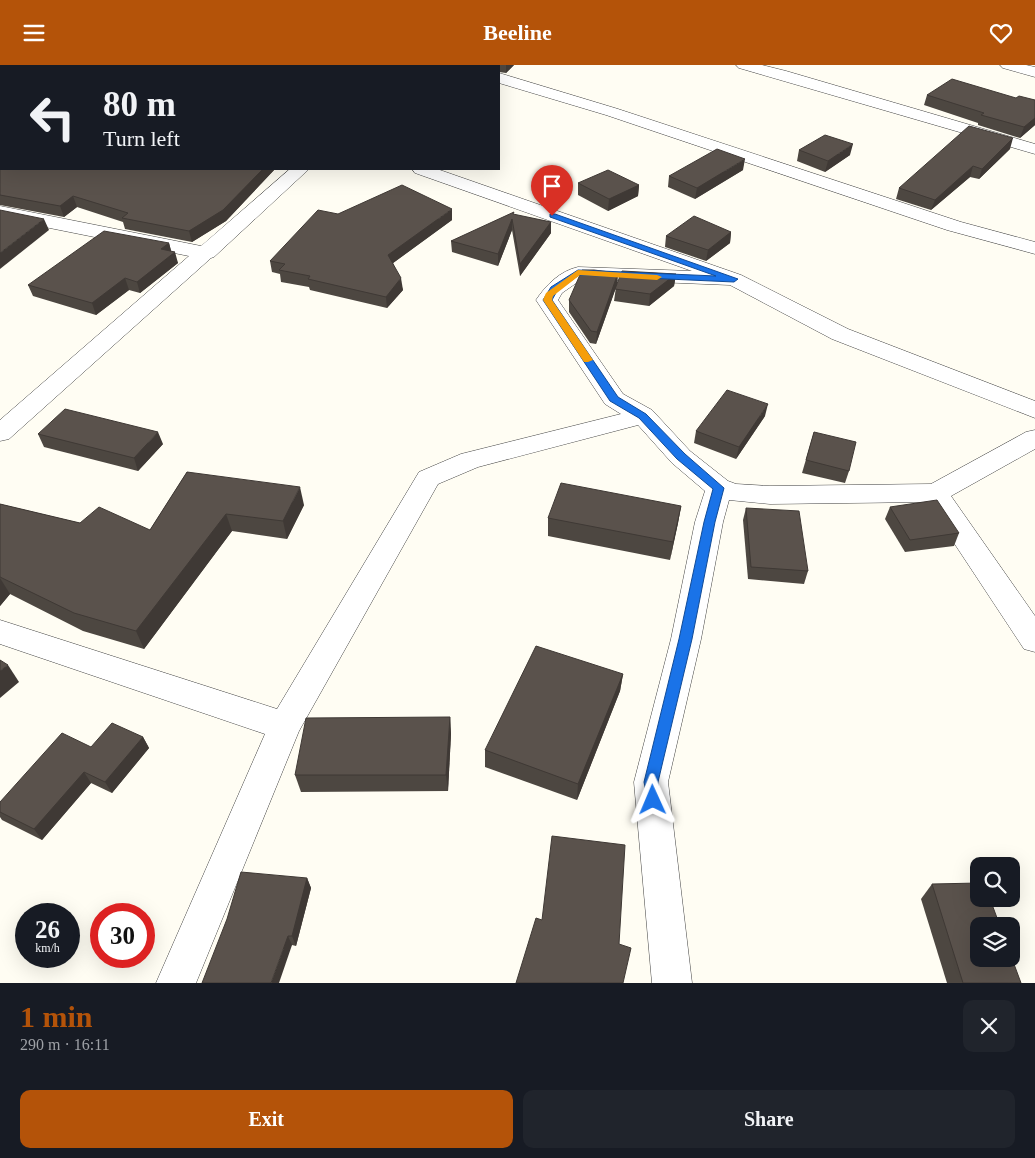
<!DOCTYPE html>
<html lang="en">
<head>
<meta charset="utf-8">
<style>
	body { margin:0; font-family:Georgia,serif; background:#20242c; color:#f1f3f6; height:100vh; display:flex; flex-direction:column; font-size:19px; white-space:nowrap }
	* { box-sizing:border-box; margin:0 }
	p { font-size:16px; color:#9ea1a6 }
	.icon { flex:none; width:28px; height:28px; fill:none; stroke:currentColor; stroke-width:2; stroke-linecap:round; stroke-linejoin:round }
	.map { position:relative; height:918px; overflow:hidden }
	.sheet { display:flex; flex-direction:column; background:#171b24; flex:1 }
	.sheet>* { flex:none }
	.top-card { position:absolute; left:0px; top:0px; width:500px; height:105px; box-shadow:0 5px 20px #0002; background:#171b24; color:#f1f3f6; overflow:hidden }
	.controls { position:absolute; left:970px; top:792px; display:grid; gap:10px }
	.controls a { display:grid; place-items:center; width:50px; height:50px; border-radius:10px; background:#171b24; box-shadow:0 5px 20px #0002; font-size:25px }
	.speed { position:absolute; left:15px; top:838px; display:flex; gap:10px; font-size:25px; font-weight:700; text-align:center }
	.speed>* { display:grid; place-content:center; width:65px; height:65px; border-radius:50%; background:#171b24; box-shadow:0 5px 20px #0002; line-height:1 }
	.speed small { font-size:12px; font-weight:400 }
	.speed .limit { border:8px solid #d22; background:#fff; color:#111 }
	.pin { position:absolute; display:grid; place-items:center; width:42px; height:42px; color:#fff; margin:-51px -21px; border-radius:50% 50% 50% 0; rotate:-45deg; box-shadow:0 0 5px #0007 }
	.pin .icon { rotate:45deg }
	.me { position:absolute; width:55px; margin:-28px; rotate:359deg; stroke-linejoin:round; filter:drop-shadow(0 0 4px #0008) }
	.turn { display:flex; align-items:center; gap:18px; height:105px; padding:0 20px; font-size:22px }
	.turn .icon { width:65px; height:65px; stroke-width:2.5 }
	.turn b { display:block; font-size:35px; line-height:42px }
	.round { display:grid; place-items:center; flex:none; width:52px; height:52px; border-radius:10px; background:#20242c }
	.overview { display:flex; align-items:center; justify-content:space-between; height:85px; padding:0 20px }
	h1 { font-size:30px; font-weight:800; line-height:38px; color:#b45309 }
	.button { display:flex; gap:10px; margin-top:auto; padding:10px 20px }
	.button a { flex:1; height:58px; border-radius:10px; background:#b45309; color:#fff; font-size:20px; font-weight:800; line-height:58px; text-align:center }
	.button a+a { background:#20242c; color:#f1f3f6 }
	header { display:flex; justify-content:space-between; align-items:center; height:65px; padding:0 20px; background:#b45309; color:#fff; font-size:22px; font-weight:800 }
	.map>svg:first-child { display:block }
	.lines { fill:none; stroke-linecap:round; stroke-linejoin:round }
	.minor-casing { stroke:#434343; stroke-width:1 }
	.minor { fill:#fff; fill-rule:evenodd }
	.wall { fill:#4d4741 }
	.shaded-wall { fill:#3f3935 }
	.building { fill:#5a524c; stroke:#3f3935 }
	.route { fill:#1a73e8; stroke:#114b97 }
	.slow { fill:#f59e0b }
</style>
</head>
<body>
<header><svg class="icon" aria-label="menu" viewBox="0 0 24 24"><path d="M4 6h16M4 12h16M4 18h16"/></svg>Beeline<svg class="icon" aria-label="heart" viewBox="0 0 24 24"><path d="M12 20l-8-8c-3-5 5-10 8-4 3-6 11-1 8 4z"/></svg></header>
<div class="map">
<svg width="1035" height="918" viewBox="0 0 1035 918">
	<rect width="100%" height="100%" fill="#fffdf3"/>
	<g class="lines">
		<g class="minor-casing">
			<g id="minor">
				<polygon points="736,0 762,0 786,6 1035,79 1035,89 739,3"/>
				<polygon points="1000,0 1026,0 1035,2 1035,12 1003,3"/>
				<polygon points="499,8 618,44 961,157 1035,177 1035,189 947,165 606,50 499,18"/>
				<polygon points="290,104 309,104 214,192 211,193 9,374 0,376 0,355 189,191 0,153 0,141 201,181"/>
				<path d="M412,104H437L741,210L848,264L1035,336V353L832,274L730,220L582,214L562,228L558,235L623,329L652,345L690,386L728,416L736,419L770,421L931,419L1026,367L1035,365V384L951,431L1035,551V587L1024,584L927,437L770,439L729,435L723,457L701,574L668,717L692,918H652L634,717L671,574L695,457L705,426L672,398L638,360L478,402L438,419L299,666L196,918H156L265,669L0,579V555L277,644L419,407L461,389L621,349L605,339L536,235C546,220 560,206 578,202L692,206L415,108Z"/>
			</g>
		</g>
		<use href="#minor" class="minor"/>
	</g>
	<g class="wall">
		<polygon points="0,0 514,0 506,8 499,7 499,1 1,1 1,104 275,104 226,156 192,177 125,164 123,157 77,142 64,152 0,140"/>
		<polygon points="927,30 1016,33 1035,35 1035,60 1020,73 978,60 978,58 924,40"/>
		<polygon points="1010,84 979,114 970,112 931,145 896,134 899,123"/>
		<polygon points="799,85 850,90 825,107 797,96"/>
		<polygon points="743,105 695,134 668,122 669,111"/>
		<polygon points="578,118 639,120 638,131 608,146 578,130"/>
		<polygon points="338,149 452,155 393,198 403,225 387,243 310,225 309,222 281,217 280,209 272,207 270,196"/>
		<polygon points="514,150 551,157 551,168 520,211 512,165 498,201 452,187 451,176"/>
		<polygon points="731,167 730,178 706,196 665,182 666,171"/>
		<polygon points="169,178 171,186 178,198 140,228 129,225 96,250 33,231 28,220"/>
		<polygon points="618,208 617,219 676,209 674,221 649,241 614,236 616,222 596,279 590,278 569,247 569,235"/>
		<polygon points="765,351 736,394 694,378 696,366"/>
		<polygon points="814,367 849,406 845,418 802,408"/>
		<polygon points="38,369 163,379 138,406 44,382"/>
		<polygon points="187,407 304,440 287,474 232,466 144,584 83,566 10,529 0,541 0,439 80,458 150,465"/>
		<polygon points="681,441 678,458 670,495 548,471 548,453"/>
		<polygon points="890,442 959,468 954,481 905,487 885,454"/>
		<polygon points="746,443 808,506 804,519 748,514 743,455"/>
		<polygon points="623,609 620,626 577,735 485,702 485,685"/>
		<polygon points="450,652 451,669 448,726 301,727 295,710"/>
		<polygon points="143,672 149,683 112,728 91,718 42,775 2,755 0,752 0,737 91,682"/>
		<polygon points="307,813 311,823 296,881 292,880 202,918"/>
		<polygon points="932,819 1021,918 947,918 921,834"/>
	</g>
	<g class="shaded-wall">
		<polygon points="129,0 138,0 138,1 127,1"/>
		<polygon points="506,0 514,0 506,8"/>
		<polygon points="1035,53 1035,60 1020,73 1024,62"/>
		<polygon points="1013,73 1010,84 979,114 982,104"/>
		<polygon points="853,79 850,90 825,107 828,96"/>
		<polygon points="745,94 743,105 695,134 697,123"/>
		<polygon points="973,101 970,112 931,145 935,135"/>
		<polygon points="263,104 275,104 226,156 192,177 189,166"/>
		<polygon points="639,120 638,131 608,146 609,134"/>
		<polygon points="73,131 77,142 64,152 60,141"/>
		<polygon points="452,144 452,155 389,201 388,190"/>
		<polygon points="44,154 49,165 0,204 0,188"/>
		<polygon points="512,154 512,165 498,201 498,189"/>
		<polygon points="551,157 551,168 520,211 520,199"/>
		<polygon points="731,167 730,178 706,196 708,185"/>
		<polygon points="169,178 172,189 175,187 178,198 140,228 137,217 161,184"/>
		<polygon points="618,208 617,220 596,279 597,267"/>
		<polygon points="676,209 674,221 649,241 650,229"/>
		<polygon points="125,213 129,225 96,250 92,238"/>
		<polygon points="401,213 403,225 387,243 386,232"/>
		<polygon points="768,339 765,351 736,394 739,382"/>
		<polygon points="158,367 163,379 138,406 134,393"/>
		<polygon points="300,422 304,440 287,474 283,456"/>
		<polygon points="681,441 678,458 670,495 673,477"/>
		<polygon points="226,449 232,466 144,584 136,566"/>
		<polygon points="0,513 10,529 0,541"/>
		<polygon points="8,600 19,617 0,633 0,606"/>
		<polygon points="623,609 620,626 577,735 578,719"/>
		<polygon points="450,652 451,669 448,726 446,710"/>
		<polygon points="143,672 149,683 112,728 105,717"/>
		<polygon points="84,707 91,718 42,775 34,764"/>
		<polygon points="307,813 311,823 296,881 292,871"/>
		<polygon points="288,871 292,880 279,918 271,918"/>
	</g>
	<g class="building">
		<polygon points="0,0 129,0 127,1 1,1 1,104 263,104 223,145 189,166 122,153 128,148 73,131 60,141 0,130"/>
		<polygon points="166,0 498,0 497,1 175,1"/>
		<polygon points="952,14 1016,33 1019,31 1035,35 1035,53 1024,62 981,50 984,48 927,30"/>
		<polygon points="969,61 1013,73 982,104 973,101 935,135 899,123"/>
		<polygon points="825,70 853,79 828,96 799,85"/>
		<polygon points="717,84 745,94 697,123 669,111"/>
		<polygon points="608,105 639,120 609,134 578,118"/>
		<polygon points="402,120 452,144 388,190 401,213 386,232 308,214 310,211 279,205 285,199 270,196 318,145 338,149"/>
		<polygon points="0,145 44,154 0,188"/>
		<polygon points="514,147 513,149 551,157 520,199 512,154 498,189 451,176"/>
		<polygon points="694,151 731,167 708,185 666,171"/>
		<polygon points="104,166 169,178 161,184 175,187 137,217 125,213 92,238 28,220"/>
		<polygon points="582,205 594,205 618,208 597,267 591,266 569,235"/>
		<polygon points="622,206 676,209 650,229 615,224"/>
		<polygon points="727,325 768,339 739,382 696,366"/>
		<polygon points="65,344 158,367 134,393 38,369"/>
		<polygon points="814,367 856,377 849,406 806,395"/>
		<polygon points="187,407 300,422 283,456 226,449 136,566 74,548 0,512 0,439 80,458 99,442 150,465"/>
		<polygon points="561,418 681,441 673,477 548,453"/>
		<polygon points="937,435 959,468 910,475 890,442"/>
		<polygon points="746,443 799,446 808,506 751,502"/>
		<polygon points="536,581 623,609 578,719 485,685"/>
		<polygon points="0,595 8,600 0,606"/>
		<polygon points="450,652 446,710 295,710 306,653"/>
		<polygon points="112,658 143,672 105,717 84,707 34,764 0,747 0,737 62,668 91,682"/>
		<polygon points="552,771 625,780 619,879 631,883 623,918 516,918 536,853 542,855"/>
		<polygon points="241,807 307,813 292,871 288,871 271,918 202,918 227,854"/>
		<polygon points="979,818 979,834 990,834 1000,861 979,861 979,894 1011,894 1011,891 1021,918 963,918 932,819"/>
	</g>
	<polygon class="route" points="550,149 555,149 738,214 734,217 579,210 557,226 552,235 618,332 646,349 685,389 724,423 715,457 692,574 658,717 660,735 658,740 653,742 648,740 644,717 679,574 704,457 713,424 677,394 639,353 610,336 543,235 551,222 578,205 716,211 550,152"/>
	<polygon class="slow" points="578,205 657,210 662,212 657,215 580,210 553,231 552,235 593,295 588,297 584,297 543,235 546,228"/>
</svg>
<div class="controls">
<a><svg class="icon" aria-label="search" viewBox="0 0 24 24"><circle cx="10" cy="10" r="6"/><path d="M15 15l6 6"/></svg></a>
<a><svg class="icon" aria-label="layers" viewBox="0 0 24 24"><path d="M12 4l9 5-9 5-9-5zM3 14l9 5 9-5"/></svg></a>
</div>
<div class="speed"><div>26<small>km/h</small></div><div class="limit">30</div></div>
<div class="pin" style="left:552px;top:151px;background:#d93025"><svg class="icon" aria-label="arrive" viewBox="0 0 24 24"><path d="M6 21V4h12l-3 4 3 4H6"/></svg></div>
<svg class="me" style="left:653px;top:735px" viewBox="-20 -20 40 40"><path d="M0-17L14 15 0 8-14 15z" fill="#1a73e8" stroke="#fff" stroke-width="4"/></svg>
<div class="top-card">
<div class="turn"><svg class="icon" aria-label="left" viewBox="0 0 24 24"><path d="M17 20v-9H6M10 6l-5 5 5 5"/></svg><div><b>80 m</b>Turn left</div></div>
</div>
</div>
<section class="sheet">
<div class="overview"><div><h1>1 min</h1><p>290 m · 16:11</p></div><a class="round"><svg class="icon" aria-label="close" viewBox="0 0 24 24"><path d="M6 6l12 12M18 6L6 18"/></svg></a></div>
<div class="button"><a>Exit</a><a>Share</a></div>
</section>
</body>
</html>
